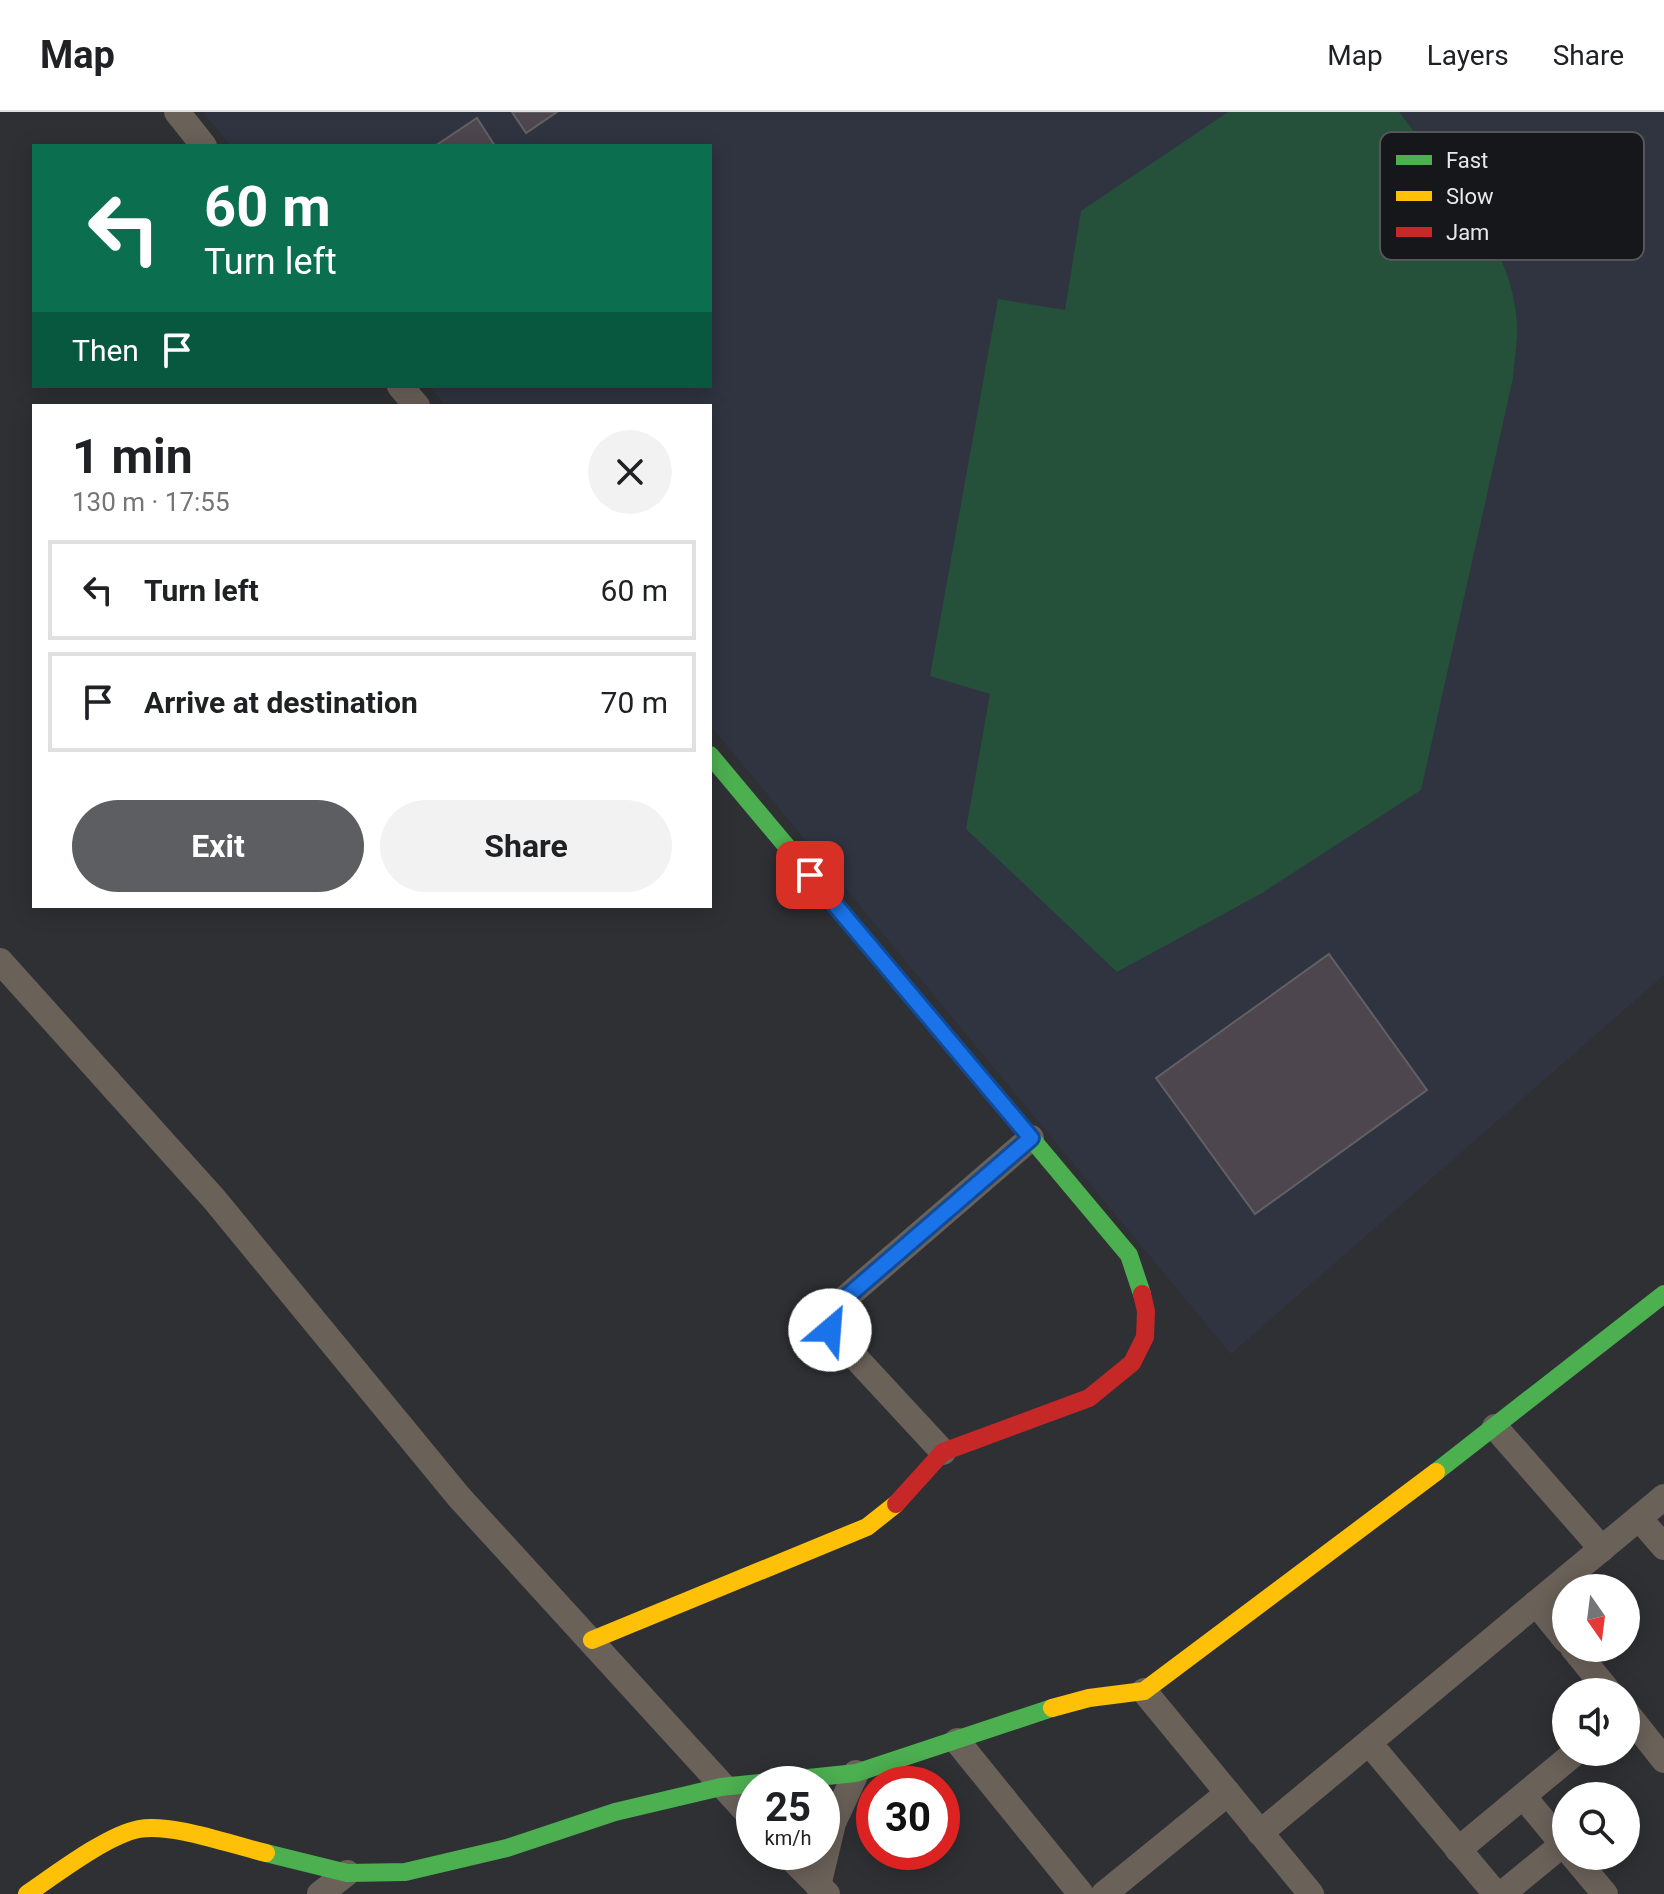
<!DOCTYPE html>
<html lang="en">
<head>
<meta charset="utf-8">
<style>
	body { margin:0; font-family:Roboto,sans-serif; background:#f2f2f2; color:#202124; height:100vh; display:flex; flex-direction:column; font-size:30px; white-space:nowrap }
	* { box-sizing:border-box; margin:0 }
	p { font-size:26px; color:#757577 }
	.icon { flex:none; width:44px; height:44px; fill:none; stroke:currentColor; stroke-width:2; stroke-linecap:round; stroke-linejoin:round }
	.map { position:relative; flex:1; overflow:hidden }
	.details { position:absolute; left:32px; top:292px; width:680px; height:504px; display:flex; flex-direction:column; background:#fff; border-radius:0px; box-shadow:0 4px 20px #0003 }
	.details>* { flex:none }
	.guide { position:absolute; left:32px; top:32px; width:680px; height:244px; border-radius:0px; box-shadow:0 4px 20px #0003; background:#0b6e4f; color:#fff; overflow:hidden }
	.needle { width:52px; rotate:166deg }
	.tools { position:absolute; left:1552px; top:1462px; display:grid; gap:16px }
	.tools a { display:grid; place-items:center; width:88px; height:88px; border-radius:50%; background:#fff; box-shadow:0 4px 20px #0003; font-size:40px }
	.speed { position:absolute; left:736px; top:1654px; display:flex; gap:16px; font-size:40px; font-weight:700; text-align:center }
	.speed>* { display:grid; place-content:center; width:104px; height:104px; border-radius:50%; background:#fff; box-shadow:0 4px 20px #0003; line-height:1 }
	.speed small { font-size:20px; font-weight:400 }
	.speed .limit { border:12px solid #d22; background:#fff; color:#111 }
	.pin { position:absolute; display:grid; place-items:center; width:68px; height:68px; color:#fff; margin:-34px; border-radius:16px; box-shadow:0 4px 12px #0006 }
	.me { position:absolute; width:88px; margin:-44px; rotate:27deg; stroke-linejoin:round; filter:drop-shadow(0 0 6px #0008) }
	.turn { display:flex; align-items:center; gap:28px; height:168px; padding:0 40px; font-size:36px }
	.turn .icon { width:104px; height:104px; stroke-width:2.5 }
	.turn b { display:block; font-size:56px; line-height:68px }
	.then { display:flex; align-items:center; height:76px; padding:0 40px; background:#0003; gap:16px; font-size:30px }
	.round { display:grid; place-items:center; flex:none; width:84px; height:84px; border-radius:42px; background:#f2f2f2 }
	.headline { display:flex; align-items:center; justify-content:space-between; height:136px; padding:0 40px }
	h1 { font-size:48px; font-weight:700; line-height:60px }
	.action { display:flex; gap:16px; margin-top:auto; padding:16px 40px }
	.action a { flex:1; height:92px; border-radius:48px; background:#5c5e61; color:#fff; font-size:32px; font-weight:700; line-height:92px; text-align:center }
	.action a+a { background:#f2f2f2; color:#202124 }
	ul { padding:0; list-style:none }
	li { display:flex; align-items:center; gap:24px; height:100px; margin:0 16px 12px; padding:0 24px; border:4px solid #e0e0e0; border-radius:0px }
	li div { flex:1 }
	li b { display:block; font-size:30px }
	li em { font-style:normal }
	header { display:flex; align-items:center; gap:48px; box-sizing:border-box; height:112px; padding:0 40px; background:#fff; border-bottom:2px solid #e0e0e0 }
	header strong { font-size:38px }
	nav { display:flex; gap:44px; margin-inline-start:auto; font-size:28px }
	.map>svg:first-child { display:block }
	.built { fill:#303441 }
	.green { fill:#25503a }
	.building { fill:#4e464f; stroke:#616063; stroke-width:2 }
	.lines { fill:none; stroke-linecap:round; stroke-linejoin:round }
	.street { stroke:#6a6159; stroke-width:26 }
	.fast { stroke:#4caf50; stroke-width:18 }
	.slow { stroke:#ffc107; stroke-width:18 }
	.jam { stroke:#c62828; stroke-width:18 }
	.route-casing { stroke:#114b97; stroke-width:20 }
	.route { stroke:#1a73e8; stroke-width:14 }
	.key { fill:#16171b; stroke:#54565a; stroke-width:2 }
	.key-label { font-size:22px; fill:#e6e8ed }
</style>
</head>
<body>
<header>
<strong>Map</strong>
<nav><a>Map</a><a>Layers</a><a>Share</a></nav>
</header>
<div class="map">
<svg width="1664" height="1782" viewBox="0 0 1664 1782">
	<rect width="100%" height="100%" fill="#2f3034"/>
	<polygon class="built" points="203,0 1664,0 1664,863 1231,1242 710,613 710,294 446,294 429,274 710,274 710,34 231,34"/>
	<path class="green" d="M1228,0H1399C1447,64 1511,127 1517,211C1518,229 1514,248 1513,266L1421,678L1262,781L1117,860L966,717L990,582L930,564L998,187L1065,198L1081,99Z"/>
	<g class="building">
		<polygon points="512,0 557,0 526,21"/>
		<polygon points="477,6 495,34 435,34"/>
		<polygon points="1329,842 1427,978 1255,1102 1156,966"/>
	</g>
	<g class="lines">
		<g class="street">
			<polyline points="177,0 204,34"/>
			<polyline points="400,274 417,294"/>
			<polyline points="0,849 214,1087 459,1385 754,1708"/>
			<polyline points="1495,1315 1602,1437"/>
			<polyline points="943,1340 830,1218 829,1208 835,1195 1031,1026"/>
			<polyline points="1639,1406 1664,1435"/>
			<polyline points="1536,1491 1566,1528"/>
			<polyline points="1573,1536 1609,1580"/>
			<polyline points="1144,1579 1311,1782"/>
			<polyline points="1626,1600 1664,1648"/>
			<polyline points="957,1629 1081,1782"/>
			<polyline points="1369,1631 1496,1782"/>
			<polyline points="1523,1684 1566,1736"/>
			<polyline points="1260,1721 1664,1385"/>
			<polyline points="1458,1738 1576,1640"/>
			<polyline points="785,1740 827,1782"/>
			<polyline points="1573,1744 1605,1782"/>
			<polyline points="818,1774 833,1711 856,1661"/>
			<polyline points="320,1782 347,1761"/>
			<polyline points="1104,1782 1228,1681"/>
			<polyline points="1502,1782 1563,1732"/>
		</g>
		<g class="fast">
			<polyline points="710,643 1129,1143 1142,1182"/>
			<polyline points="1436,1360 1664,1182"/>
			<polyline points="266,1741 347,1761 405,1760 507,1736 615,1700 721,1675 856,1661 1052,1596"/>
		</g>
		<g class="slow">
			<polyline points="592,1528 867,1415 896,1392"/>
			<polyline points="1052,1596 1089,1586 1144,1579 1436,1360"/>
			<path d="M27,1782C55,1763 107,1723 139,1717C172,1711 232,1733 266,1741"/>
		</g>
		<polyline class="jam" points="896,1392 943,1340 1089,1286 1132,1251 1145,1225 1146,1199 1142,1182"/>
	</g>
	<g class="lines">
		<g class="route-casing">
			<polyline id="route" points="810,763 1031,1026 835,1195 829,1208 830,1218"/>
		</g>
		<use href="#route" class="route"/>
	</g>
	<rect x="1380" y="20" width="264" height="128" rx="12" class="key"/>
	<rect x="1396" y="43" width="36" height="10" fill="#4caf50"/>
	<rect x="1396" y="79" width="36" height="10" fill="#ffc107"/>
	<rect x="1396" y="115" width="36" height="10" fill="#c62828"/>
	<g class="key-label">
		<text x="1446" y="56">Fast</text>
		<text x="1446" y="92">Slow</text>
		<text x="1446" y="128">Jam</text>
	</g>
</svg>
<div class="tools">
<a><svg class="needle" viewBox="-14 -14 28 28"><path d="M0-13l5 13h-10z" fill="#e53935"/><path d="M0 13l5-13h-10z" fill="#757577"/></svg></a>
<a><svg class="icon" aria-label="sound" viewBox="0 0 24 24"><path d="M4 9h4l5-4v14l-5-4H4zM17 9q2 3 0 6"/></svg></a>
<a><svg class="icon" aria-label="search" viewBox="0 0 24 24"><circle cx="10" cy="10" r="6"/><path d="M15 15l6 6"/></svg></a>
</div>
<div class="speed"><div>25<small>km/h</small></div><div class="limit">30</div></div>
<div class="pin" style="left:810px;top:763px;background:#d93025"><svg class="icon" aria-label="arrive" viewBox="0 0 24 24"><path d="M6 21V4h12l-3 4 3 4H6"/></svg></div>
<svg class="me" style="left:830px;top:1218px" viewBox="-20 -20 40 40"><circle r="19" fill="#fff"/><path d="M0-13L10 11 0 6-10 11z" fill="#1a73e8"/></svg>
<div class="guide">
<div class="turn"><svg class="icon" aria-label="left" viewBox="0 0 24 24"><path d="M17 20v-9H6M10 6l-5 5 5 5"/></svg><div><b>60 m</b>Turn left</div></div>
<div class="then">Then<svg class="icon" aria-label="arrive" viewBox="0 0 24 24"><path d="M6 21V4h12l-3 4 3 4H6"/></svg></div>
</div>
<section class="details">
<div class="headline"><div><h1>1 min</h1><p>130 m · 17:55</p></div><a class="round"><svg class="icon" aria-label="close" viewBox="0 0 24 24"><path d="M6 6l12 12M18 6L6 18"/></svg></a></div>
<ul>
<li><svg class="icon" aria-label="left" viewBox="0 0 24 24"><path d="M17 20v-9H6M10 6l-5 5 5 5"/></svg><div><b>Turn left</b></div><em>60 m</em></li>
<li><svg class="icon" aria-label="arrive" viewBox="0 0 24 24"><path d="M6 21V4h12l-3 4 3 4H6"/></svg><div><b>Arrive at destination</b></div><em>70 m</em></li>
</ul>
<div class="action"><a>Exit</a><a>Share</a></div>
</section>
</div>
</body>
</html>
